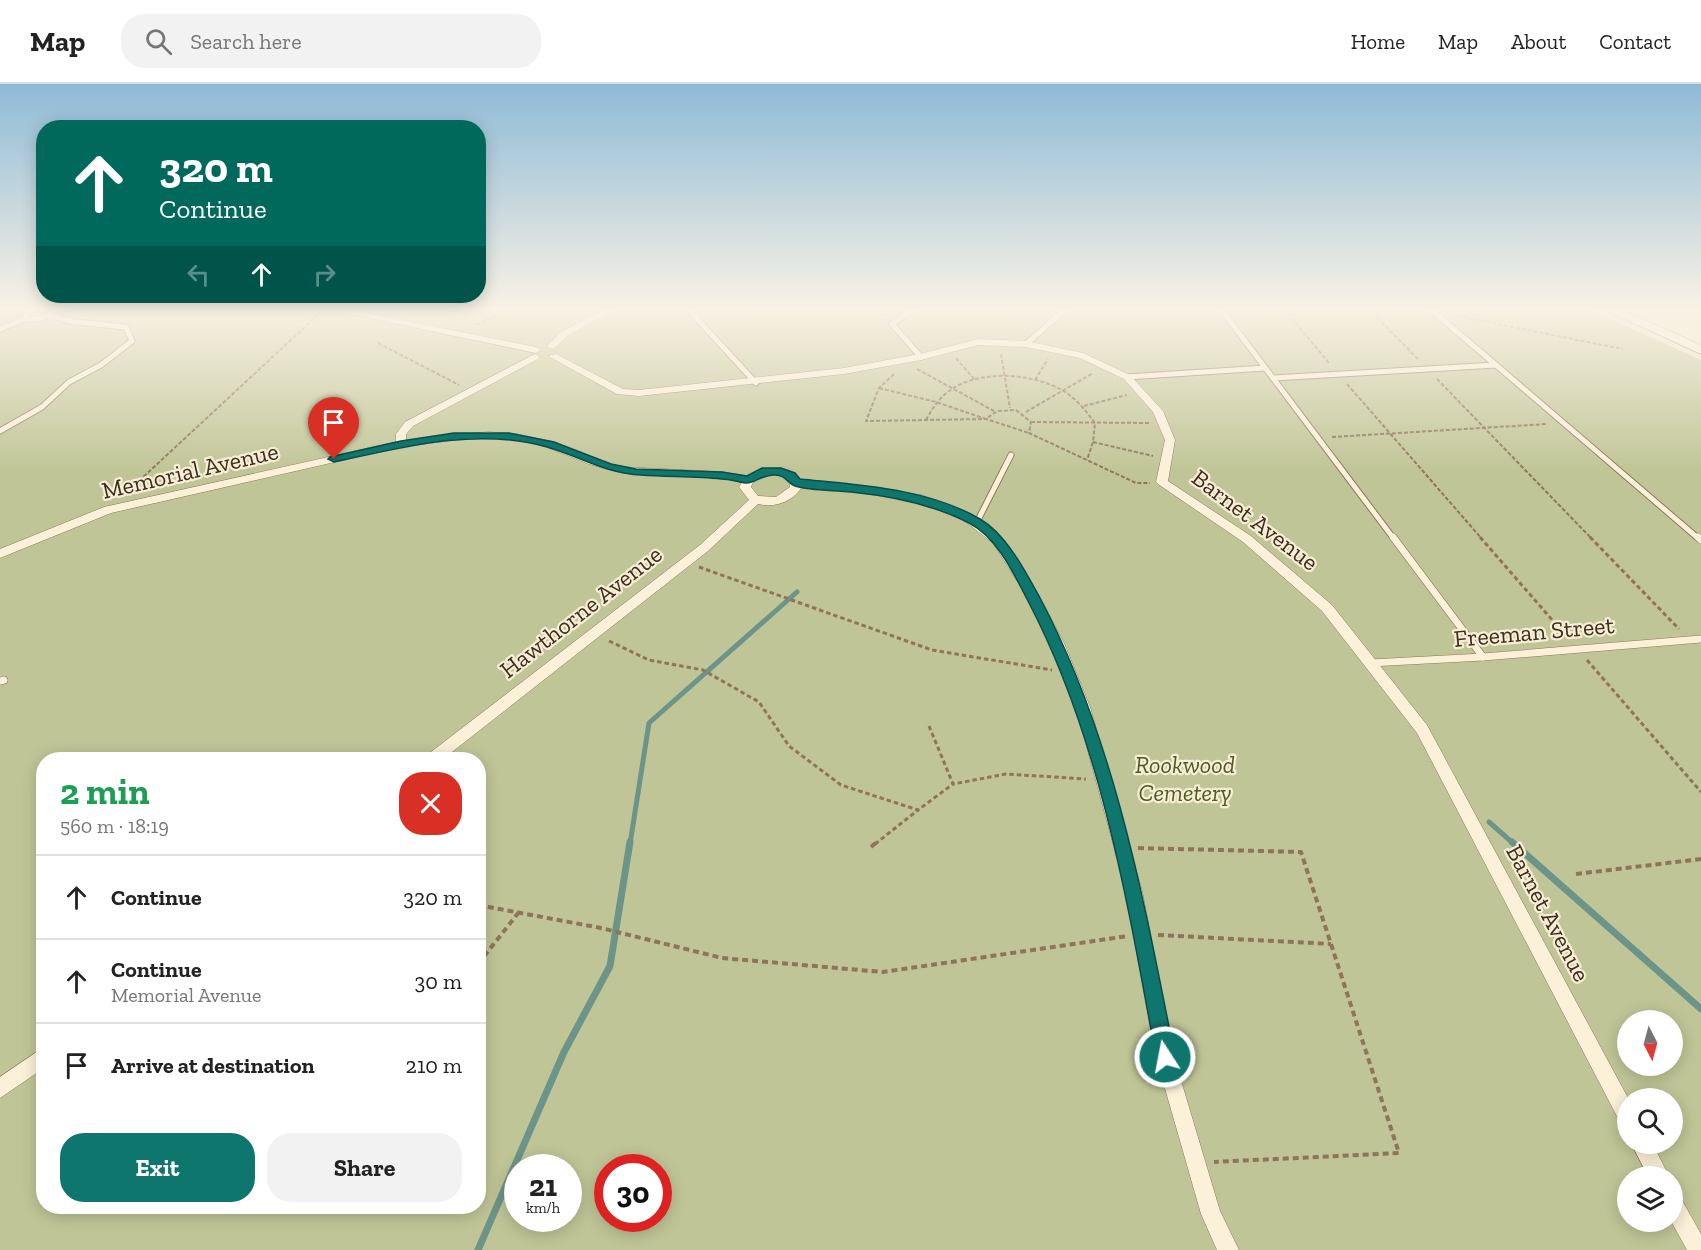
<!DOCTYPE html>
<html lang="en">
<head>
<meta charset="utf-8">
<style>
	body { margin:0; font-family:"Zilla Slab",serif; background:#f2f2f2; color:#222; height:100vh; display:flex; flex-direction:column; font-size:22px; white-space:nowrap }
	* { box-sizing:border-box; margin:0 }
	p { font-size:20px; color:#767676 }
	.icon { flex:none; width:33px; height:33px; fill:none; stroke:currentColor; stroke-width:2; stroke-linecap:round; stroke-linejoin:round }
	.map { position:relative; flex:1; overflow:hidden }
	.drawer { position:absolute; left:36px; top:668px; width:450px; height:462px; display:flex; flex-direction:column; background:#fff; border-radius:24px; box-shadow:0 3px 15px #0003 }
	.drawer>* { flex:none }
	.guide { position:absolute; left:36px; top:36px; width:450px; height:183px; border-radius:24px; box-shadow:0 3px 15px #0003; background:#00695c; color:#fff; overflow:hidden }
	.needle { width:39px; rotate:174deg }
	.controls { position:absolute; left:1617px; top:926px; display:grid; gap:12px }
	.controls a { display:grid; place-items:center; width:66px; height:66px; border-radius:50%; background:#fff; box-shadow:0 3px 15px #0003; font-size:30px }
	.speed { position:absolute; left:504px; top:1070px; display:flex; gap:12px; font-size:30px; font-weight:700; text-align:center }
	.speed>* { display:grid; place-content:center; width:78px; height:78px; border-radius:50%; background:#fff; box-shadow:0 3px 15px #0003; line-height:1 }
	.speed small { font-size:15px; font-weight:400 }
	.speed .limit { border:9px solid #d22; background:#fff; color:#111 }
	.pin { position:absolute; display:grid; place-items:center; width:51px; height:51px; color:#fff; margin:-62px -26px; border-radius:50% 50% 50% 0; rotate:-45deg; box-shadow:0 0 6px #0007 }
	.pin .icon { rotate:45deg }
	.me { position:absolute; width:66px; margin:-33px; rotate:349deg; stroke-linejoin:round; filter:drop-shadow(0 0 4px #0008) }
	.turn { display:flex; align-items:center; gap:21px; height:126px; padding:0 24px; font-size:27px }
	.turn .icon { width:78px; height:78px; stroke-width:2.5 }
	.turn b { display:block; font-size:42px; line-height:51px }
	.lanes { display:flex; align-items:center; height:57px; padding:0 24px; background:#0003; justify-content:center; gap:30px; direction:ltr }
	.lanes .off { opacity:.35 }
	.round { display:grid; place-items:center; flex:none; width:63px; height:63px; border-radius:24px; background:#f2f2f2 }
	.summary { display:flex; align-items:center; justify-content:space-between; height:102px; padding:0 24px }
	h1 { font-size:36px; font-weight:700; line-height:45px; color:#1e9e55 }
	.cta { display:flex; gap:12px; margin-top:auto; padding:12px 24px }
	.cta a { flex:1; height:69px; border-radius:24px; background:#0f766e; color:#fff; font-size:24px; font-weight:700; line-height:69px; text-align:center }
	.cta a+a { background:#f2f2f2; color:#222 }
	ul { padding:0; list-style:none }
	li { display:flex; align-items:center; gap:18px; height:84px; padding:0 24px; border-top:2px solid #e0e0e0 }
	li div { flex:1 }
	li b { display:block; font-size:22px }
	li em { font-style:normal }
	header { display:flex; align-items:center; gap:36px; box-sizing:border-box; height:84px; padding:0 30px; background:#fff; border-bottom:2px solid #e0e0e0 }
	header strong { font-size:28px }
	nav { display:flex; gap:33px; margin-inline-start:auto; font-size:21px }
	.search { width:420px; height:54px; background:#f2f2f2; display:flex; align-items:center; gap:15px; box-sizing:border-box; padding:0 21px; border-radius:24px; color:#767676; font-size:22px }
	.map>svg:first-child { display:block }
	.cemetery { fill:#c0c597; fill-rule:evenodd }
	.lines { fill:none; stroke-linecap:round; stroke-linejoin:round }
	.stream-far1 { stroke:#6d9489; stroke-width:5 }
	.stream { stroke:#6d9489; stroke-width:7 }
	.lane-far1-casing { stroke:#8e755a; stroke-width:7 }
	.lane-casing { stroke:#8e755a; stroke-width:8 }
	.street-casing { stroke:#8e755a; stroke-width:1 }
	.secondary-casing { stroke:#70563d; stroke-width:1 }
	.path-far2 { stroke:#8e755a; stroke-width:2; stroke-dasharray:4 2; stroke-linecap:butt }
	.path-far1 { stroke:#8e755a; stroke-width:3; stroke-dasharray:4.5 3; stroke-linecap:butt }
	.path { stroke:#8e755a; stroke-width:4; stroke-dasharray:6 4; stroke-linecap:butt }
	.lane-far1 { stroke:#fbf1d9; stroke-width:5 }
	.lane { stroke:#fbf1d9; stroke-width:7 }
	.street { fill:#fbf1d9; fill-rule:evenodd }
	.secondary { fill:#fbf1d9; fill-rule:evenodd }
	.route { fill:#0f766e; stroke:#0a4d48; stroke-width:1.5 }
	.labels { text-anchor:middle; stroke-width:4.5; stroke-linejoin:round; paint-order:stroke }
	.street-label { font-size:24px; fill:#3d2d1e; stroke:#f8eed5 }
	.park-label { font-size:24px; font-style:italic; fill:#4d5b24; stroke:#f8eed5 }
</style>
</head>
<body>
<header>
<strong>Map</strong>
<div class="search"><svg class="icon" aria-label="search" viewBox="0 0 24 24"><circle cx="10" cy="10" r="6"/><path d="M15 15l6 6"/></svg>Search here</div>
<nav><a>Home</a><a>Map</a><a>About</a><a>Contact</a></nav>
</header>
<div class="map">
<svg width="1701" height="1166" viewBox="0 0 1701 1166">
	<rect width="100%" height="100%" fill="#f1e3c5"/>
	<path class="cemetery" d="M0,225H1588L1701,276V1166H0ZM44,675H478V1122H44ZM1628,936H1672V981H1628ZM1628,1014H1672V1059H1628ZM518,1083H568V1134H518ZM608,1083H658V1134H608ZM1628,1092H1672V1137H1628Z"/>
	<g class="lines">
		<g class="stream-far1">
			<polyline points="1489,738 1514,760"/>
			<polyline points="630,760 649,639 797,508"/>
		</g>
		<g class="stream">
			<polyline points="1512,758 1701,925"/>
			<polyline points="478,1166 564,968 610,882 630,758"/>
		</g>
		<g class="lane-far1-casing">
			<g id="lane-far1">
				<polyline points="36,225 26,229 25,235 39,235 52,229 52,225"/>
				<polyline points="688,225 756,299"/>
				<polyline points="914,225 892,240 921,273"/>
				<polyline points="1221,225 1394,455"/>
				<polyline points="1430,225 1496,281"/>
				<polyline points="0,245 25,235"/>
				<polyline points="1026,260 1066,225"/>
				<polyline points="1127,293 1265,284"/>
				<polyline points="1273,294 1496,281 1699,455"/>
				<polyline points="0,347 42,323 69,298 101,281 132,257 126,243 75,238 49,231"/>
				<polyline points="977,438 1011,371"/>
			</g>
		</g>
		<g class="lane-casing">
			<g id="lane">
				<polyline points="1393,453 1483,573"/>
				<polyline points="1698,453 1701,456"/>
				<polyline points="1370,579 1483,573 1701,555"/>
				<polyline points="0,597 4,596"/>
			</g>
		</g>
		<g class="street-casing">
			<g id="street">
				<polygon points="327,225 345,225 536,263 541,266 536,269"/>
				<polygon points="605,225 616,225 567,252 554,265 546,263 561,248"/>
				<polygon points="978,255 1026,257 1083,269 1130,291 1163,327 1175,356 1168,397 1251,452 1332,521 1427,641 1628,1014 1628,1042 1621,1040 1417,649 1322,527 1243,458 1158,400 1156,398 1165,356 1153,328 1124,295 1080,274 1026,263 978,261 921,276 844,290 639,312 617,310 548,272 556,270 623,305 639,306 844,284 920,270"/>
				<path d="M535,270L540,273L538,275L413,342L406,350V356L488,348L517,350L554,358L597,376L622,383L722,388L746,392L761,385L781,384L798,393L800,396L837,399L921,411L970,429L1001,453L1038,510L1064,559L1090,623L1142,807L1174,973L1220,1127L1239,1166H1217L1201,1130L1156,973L1126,807L1076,623L1050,559L1026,511L993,459L962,435L919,418L837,405L802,403C792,418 775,424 758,420L708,467L443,675H425L427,671L700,461L749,416L739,403L742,398L722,394L622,389L589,380L547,363L517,356L488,354L454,356L401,363L111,429L0,474V465L104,423L396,358V350L405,338ZM768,390H779L789,397L790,403L776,413L758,412L751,403C754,395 760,391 768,390Z"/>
				<polygon points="44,963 44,984 0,1014 0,993"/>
				<polygon points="1631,1059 1652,1059 1669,1092 1648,1092"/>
				<polygon points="1672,1108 1679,1111 1701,1150 1701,1166 1687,1166 1671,1137"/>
			</g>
		</g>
		<g class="secondary-casing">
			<polygon id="secondary" points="1603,225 1620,225 1701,261 1701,270"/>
		</g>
		<g class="path-far2">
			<polyline points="878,225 885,232"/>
			<polyline points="1284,225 1329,279"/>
			<polyline points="1369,225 1418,275"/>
			<polyline points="1457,232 1623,265"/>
			<polyline points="476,241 510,225"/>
			<polyline points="378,259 459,301"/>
			<polyline points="1001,270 1010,324"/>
			<polyline points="956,274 975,296"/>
			<polyline points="917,285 994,327"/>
			<polyline points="894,290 879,304 866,337 986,335 1029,349"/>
			<polyline points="1437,295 1592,455"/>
			<polyline points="1035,296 1048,275"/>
			<polyline points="1347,300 1482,455"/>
			<polyline points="879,304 936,318 986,335 997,327 1016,326 1031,338 1029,349 1136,399 1150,399"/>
			<polyline points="1084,322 1127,311"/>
			<polyline points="1026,328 1093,289"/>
			<path d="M926,336C932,325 939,314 949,307C979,285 1031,289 1062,306C1076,314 1086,327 1095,339L1093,358L1087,376"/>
			<polyline points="1031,338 1149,339"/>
			<polyline points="1332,353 1547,340"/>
			<polyline points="1093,358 1153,372"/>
			<polyline points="126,409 321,228"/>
		</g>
		<g class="path-far1">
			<polyline points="1480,453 1567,553"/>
			<polyline points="1590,453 1679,545"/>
			<polyline points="699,483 932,566 1052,586"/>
			<polyline points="609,557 649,576 703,586 759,618 789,662 841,701 918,726 953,700"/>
			<polyline points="1587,576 1701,708"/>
			<polyline points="929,642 953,700 1006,690 1086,695"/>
			<polyline points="875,760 918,726"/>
		</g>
		<g class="path">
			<polyline points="871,763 877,758"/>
			<polyline points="1138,764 1301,768 1399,1069 1214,1078"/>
			<polyline points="1576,790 1701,775"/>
			<polyline points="478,821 601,844 722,874 883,888 1128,852"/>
			<polyline points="1158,851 1331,860"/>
			<polyline points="478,880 519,828"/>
		</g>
		<use href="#lane-far1" class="lane-far1"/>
		<use href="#lane" class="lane"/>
		<use href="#street" class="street"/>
		<use href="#secondary" class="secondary"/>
	</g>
	<linearGradient id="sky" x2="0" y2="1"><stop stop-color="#8ebad6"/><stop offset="0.58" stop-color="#f9f2e5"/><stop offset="1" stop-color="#f9f2e5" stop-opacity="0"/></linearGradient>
	<rect width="1701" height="388" fill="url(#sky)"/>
	<path class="route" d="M454,349H509L554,358L611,380L636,385L722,388L747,392L762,384H781L795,389L800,395C859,401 927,404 980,435C1007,451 1025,487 1040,514C1115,655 1144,817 1175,973L1172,979L1165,982L1159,979L1156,973C1128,820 1101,656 1028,517C1014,490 997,453 969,439C932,420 892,412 851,408C834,406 811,407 795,402C787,399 786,391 775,391C763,390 756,399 746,399C738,398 730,395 721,395C695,392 668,393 641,391C607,390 579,372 547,363C477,343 402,363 334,378L328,375L330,373L401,357Z"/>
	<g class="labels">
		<g class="street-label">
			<text transform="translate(190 387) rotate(-13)" y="8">Memorial Avenue</text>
			<text transform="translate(1255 436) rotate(37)" y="8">Barnet Avenue</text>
			<text transform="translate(581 528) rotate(-38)" y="8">Hawthorne Avenue</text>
			<text transform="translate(1534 548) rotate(-5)" y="8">Freeman Street</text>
			<text transform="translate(1548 829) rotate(62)" y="8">Barnet Avenue</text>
		</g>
		<g class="park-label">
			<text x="1185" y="689">Rookwood<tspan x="1185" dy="28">Cemetery</tspan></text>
		</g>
	</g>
</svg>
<div class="controls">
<a><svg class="needle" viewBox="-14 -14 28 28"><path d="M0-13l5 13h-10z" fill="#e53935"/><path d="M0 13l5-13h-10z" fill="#767676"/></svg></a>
<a><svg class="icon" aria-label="search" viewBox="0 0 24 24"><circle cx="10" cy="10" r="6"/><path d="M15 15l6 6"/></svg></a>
<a><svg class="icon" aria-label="layers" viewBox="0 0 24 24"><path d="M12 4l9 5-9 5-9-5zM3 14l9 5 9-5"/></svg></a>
</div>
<div class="speed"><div>21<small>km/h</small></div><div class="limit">30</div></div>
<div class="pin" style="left:334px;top:375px;background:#d93025"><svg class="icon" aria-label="arrive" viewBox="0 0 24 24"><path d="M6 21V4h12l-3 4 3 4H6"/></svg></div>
<svg class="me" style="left:1165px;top:973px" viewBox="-20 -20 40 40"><circle r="17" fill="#0f766e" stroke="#fff" stroke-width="3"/><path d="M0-11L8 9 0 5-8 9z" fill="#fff"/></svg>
<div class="guide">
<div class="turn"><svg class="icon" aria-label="ahead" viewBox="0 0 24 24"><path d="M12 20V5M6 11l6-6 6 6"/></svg><div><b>320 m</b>Continue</div></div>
<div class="lanes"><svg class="icon off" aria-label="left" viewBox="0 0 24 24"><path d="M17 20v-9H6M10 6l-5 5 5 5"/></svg><svg class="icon" aria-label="ahead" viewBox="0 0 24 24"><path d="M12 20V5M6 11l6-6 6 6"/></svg><svg class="icon off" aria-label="right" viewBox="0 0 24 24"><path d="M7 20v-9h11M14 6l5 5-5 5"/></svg></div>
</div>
<section class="drawer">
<div class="summary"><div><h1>2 min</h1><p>560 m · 18:19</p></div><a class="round" style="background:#d93025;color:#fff"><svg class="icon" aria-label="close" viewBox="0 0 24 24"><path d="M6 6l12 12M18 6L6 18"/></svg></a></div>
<ul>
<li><svg class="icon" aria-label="ahead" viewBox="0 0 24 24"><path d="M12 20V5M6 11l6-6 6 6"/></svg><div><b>Continue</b></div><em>320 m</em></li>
<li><svg class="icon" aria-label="ahead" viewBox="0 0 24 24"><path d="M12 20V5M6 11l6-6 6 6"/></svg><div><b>Continue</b><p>Memorial Avenue</p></div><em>30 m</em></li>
<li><svg class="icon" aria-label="arrive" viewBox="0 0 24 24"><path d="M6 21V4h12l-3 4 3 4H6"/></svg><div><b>Arrive at destination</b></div><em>210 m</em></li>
</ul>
<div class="cta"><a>Exit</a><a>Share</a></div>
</section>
</div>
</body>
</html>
